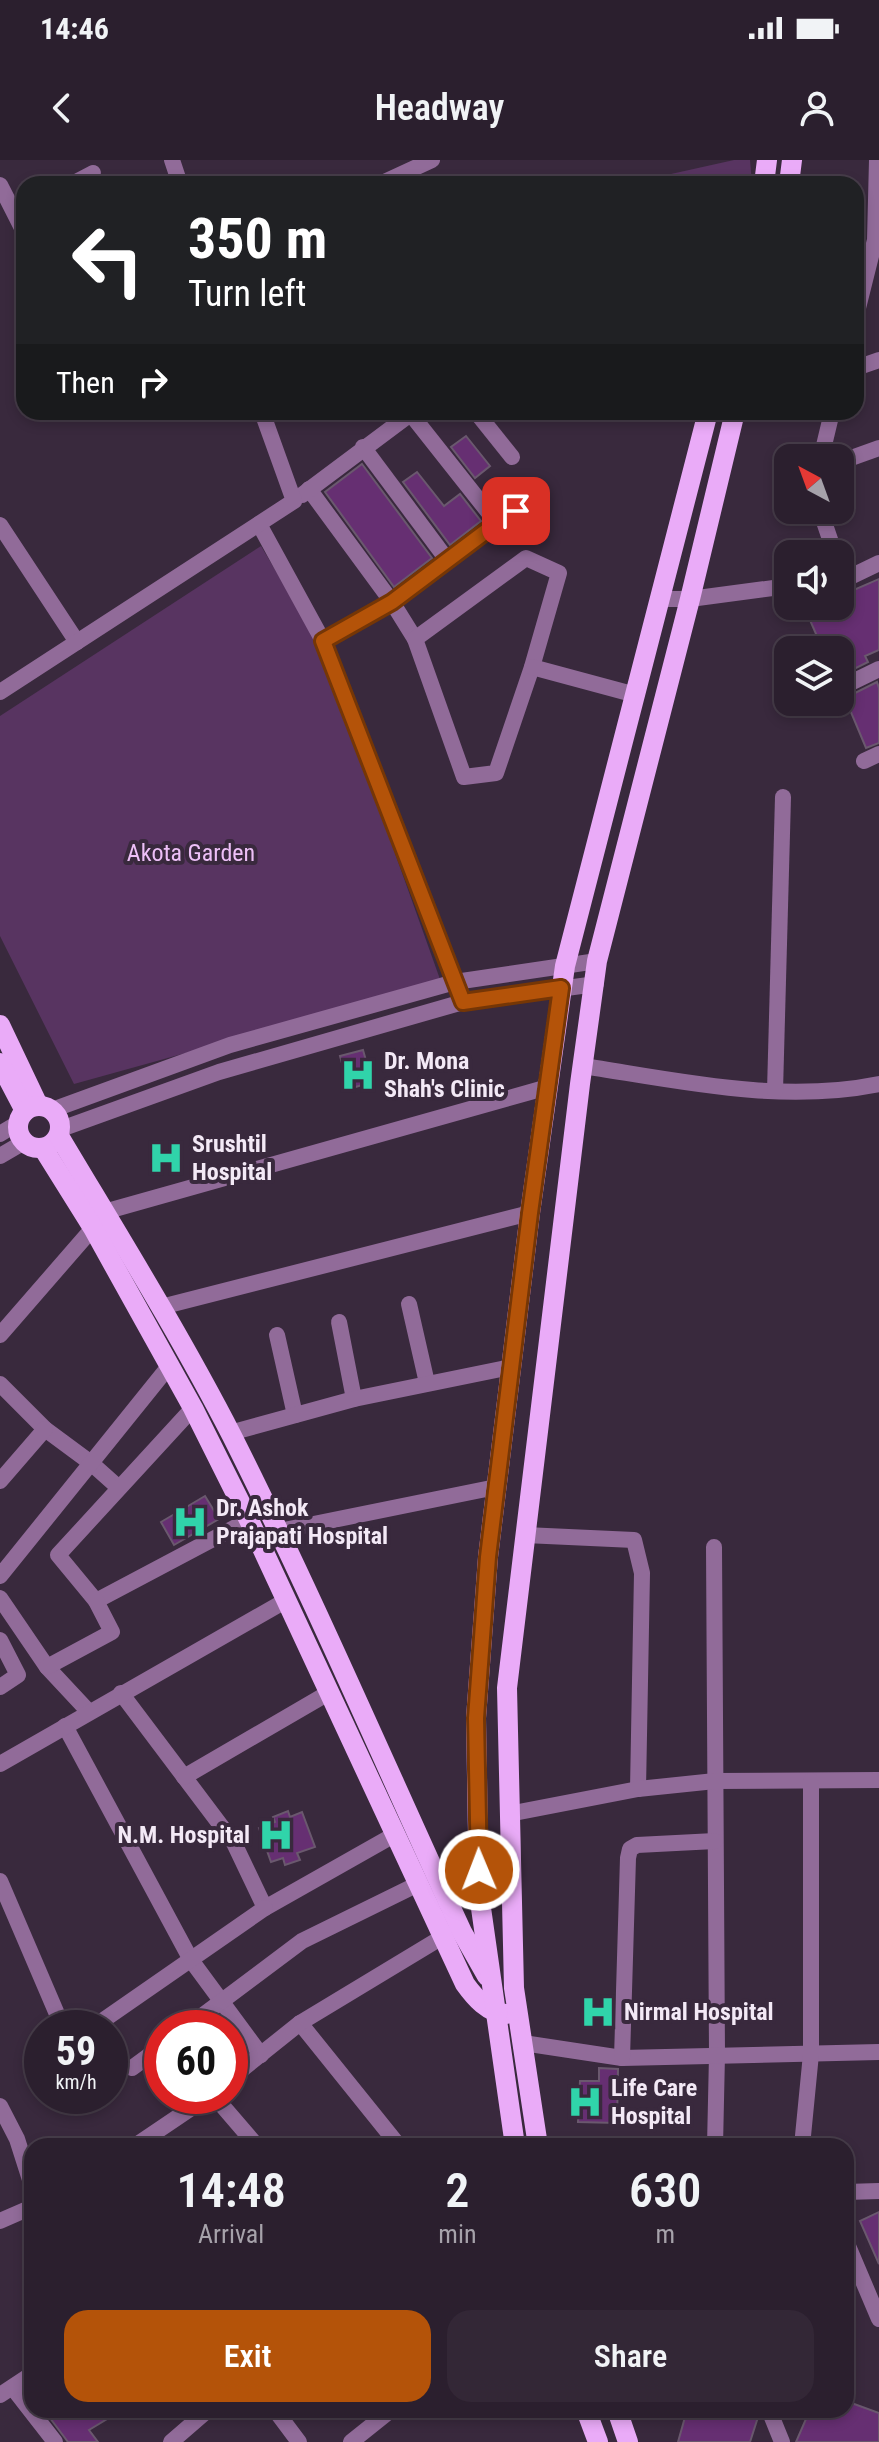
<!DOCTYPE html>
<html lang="en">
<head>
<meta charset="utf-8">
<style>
	body { margin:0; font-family:"Roboto Condensed",sans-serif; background:#332736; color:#f1f3f6; height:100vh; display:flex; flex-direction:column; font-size:30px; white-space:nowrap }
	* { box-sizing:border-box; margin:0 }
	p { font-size:26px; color:#a6a2aa }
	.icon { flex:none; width:44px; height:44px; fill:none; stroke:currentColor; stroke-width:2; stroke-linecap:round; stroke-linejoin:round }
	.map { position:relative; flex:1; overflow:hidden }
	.panel { position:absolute; left:24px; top:1978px; width:830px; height:280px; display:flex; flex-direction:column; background:#2b1f2e; border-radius:24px; box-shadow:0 4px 12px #0003,0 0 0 2px #473d4a }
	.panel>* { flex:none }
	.guide { position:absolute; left:16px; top:16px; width:848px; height:244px; border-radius:24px; box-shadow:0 4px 12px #0003,0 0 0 2px #473d4a; background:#202124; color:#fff; overflow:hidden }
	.needle { width:52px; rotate:319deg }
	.tools { position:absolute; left:774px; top:284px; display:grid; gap:16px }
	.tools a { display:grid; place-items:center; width:80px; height:80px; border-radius:16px; background:#2b1f2e; box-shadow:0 4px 12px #0003,0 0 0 2px #473d4a; font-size:40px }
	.speed { position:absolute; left:24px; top:1850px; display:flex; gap:16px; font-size:40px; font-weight:700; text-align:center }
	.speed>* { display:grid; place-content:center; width:104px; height:104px; border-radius:50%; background:#2b1f2e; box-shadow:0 4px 12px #0003,0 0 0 2px #473d4a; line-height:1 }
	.speed small { font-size:20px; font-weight:400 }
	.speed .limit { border:12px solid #d22; background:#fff; color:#111 }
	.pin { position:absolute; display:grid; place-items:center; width:68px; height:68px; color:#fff; margin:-34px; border-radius:16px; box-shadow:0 4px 12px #0006 }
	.me { position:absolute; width:88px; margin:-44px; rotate:359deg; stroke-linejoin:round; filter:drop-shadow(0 0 6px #0008) }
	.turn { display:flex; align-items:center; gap:28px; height:168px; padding:0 40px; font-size:36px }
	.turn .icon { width:104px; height:104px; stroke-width:2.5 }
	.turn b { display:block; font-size:56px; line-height:68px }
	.then { display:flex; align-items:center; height:76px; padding:0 40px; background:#0003; gap:16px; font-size:30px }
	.eta { display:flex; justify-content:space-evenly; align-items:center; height:136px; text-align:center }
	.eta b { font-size:48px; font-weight:600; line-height:56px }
	.cta { display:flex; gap:16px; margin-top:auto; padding:16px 40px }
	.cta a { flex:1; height:92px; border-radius:24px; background:#b45309; color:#fff; font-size:32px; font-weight:600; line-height:92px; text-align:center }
	.cta a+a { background:#332736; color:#f1f3f6 }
	.status { display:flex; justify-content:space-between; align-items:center; height:56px; padding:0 40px; background:#2b1f2e; direction:ltr }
	.status svg { height:22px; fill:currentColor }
	header { display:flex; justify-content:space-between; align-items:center; height:104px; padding:0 40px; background:#2b1f2e; font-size:36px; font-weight:600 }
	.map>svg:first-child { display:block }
	.green { fill:#583461 }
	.building { fill:#662f72; stroke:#6a586e; stroke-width:2 }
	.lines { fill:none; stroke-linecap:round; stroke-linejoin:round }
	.minor { stroke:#916b99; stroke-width:16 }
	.major { stroke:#eaabf8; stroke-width:20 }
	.route-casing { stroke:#753606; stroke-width:20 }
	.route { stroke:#b45309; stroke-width:14 }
	.labels { text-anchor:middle; stroke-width:8; stroke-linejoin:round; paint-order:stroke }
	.park-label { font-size:24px; fill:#edbff7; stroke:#39293d }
	.poi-label { font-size:24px; font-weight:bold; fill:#f3e9f6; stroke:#39293d; text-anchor:start }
</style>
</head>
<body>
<div class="status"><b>14:46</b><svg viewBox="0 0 49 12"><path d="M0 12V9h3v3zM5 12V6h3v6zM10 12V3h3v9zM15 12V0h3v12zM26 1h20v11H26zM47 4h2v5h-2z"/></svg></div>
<header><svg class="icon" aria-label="back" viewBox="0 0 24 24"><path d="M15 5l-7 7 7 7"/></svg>Headway<svg class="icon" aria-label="person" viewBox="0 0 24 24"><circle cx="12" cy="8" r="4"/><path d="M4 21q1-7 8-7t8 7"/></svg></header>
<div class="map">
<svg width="879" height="2282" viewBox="0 0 879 2282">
	<rect width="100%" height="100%" fill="#39293d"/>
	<g class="green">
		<polygon points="734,0 750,0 752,24 667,24 671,14"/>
		<polygon points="261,386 311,470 361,598 441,822 74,924 0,776 0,556"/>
	</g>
	<g class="building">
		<polygon points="466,276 490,306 475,318 451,287"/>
		<polygon points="362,304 432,398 394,427 325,332"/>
		<polygon points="417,312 444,346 460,334 481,361 450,385 403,322"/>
		<polygon points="879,419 879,490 865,496 868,502 840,516 840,490 823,490 806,451 817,446 840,446 840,436"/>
		<polygon points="877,522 879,528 879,583 866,588 845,538"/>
		<polygon points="363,890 372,922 349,929 340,896"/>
		<polygon points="205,1336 219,1359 174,1385 161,1362"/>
		<polygon points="288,1651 290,1657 302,1652 315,1687 297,1693 300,1700 285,1705 283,1698 271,1702 259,1668 275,1662 273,1657"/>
		<polygon points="599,1908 618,1909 617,1963 578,1962 580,1921 599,1921"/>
		<polygon points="879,2052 879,2104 860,2061"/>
		<polygon points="846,2241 879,2253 879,2282 796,2282 809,2252 831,2258 834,2250 846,2250"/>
		<polygon points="44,2250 122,2250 89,2270 98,2282 68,2282"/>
		<polygon points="687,2250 758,2250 759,2254 750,2282 678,2282"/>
	</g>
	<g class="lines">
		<g class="minor">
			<polyline points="172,0 180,24"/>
			<polyline points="72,24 93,13"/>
			<polyline points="380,24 432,0"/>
			<polyline points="0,25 24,72"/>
			<polyline points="856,156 875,80 877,0"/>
			<polyline points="856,208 879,200"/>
			<polyline points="476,252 512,297"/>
			<polyline points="410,253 497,363"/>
			<polyline points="363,287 448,401"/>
			<polyline points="821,298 832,252"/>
			<polyline points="840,302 879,288"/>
			<polyline points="309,329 392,442 415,479"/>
			<polyline points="302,335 413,252"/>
			<polyline points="820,350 835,394"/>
			<polyline points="259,364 323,481 458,829"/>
			<polyline points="0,365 77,482"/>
			<polygon points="526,398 559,413 532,507 496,613 464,617 415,479"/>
			<polyline points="840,418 850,417 879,403"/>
			<polyline points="661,439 690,439 788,426"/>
			<polyline points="323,481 392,442 497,363 535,340"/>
			<polyline points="532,507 636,535"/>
			<polyline points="840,528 879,509"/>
			<polyline points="0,532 294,341 262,252"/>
			<polyline points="864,601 879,594"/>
			<path d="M583,906C680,921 781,944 879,924"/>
			<polyline points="775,931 783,637"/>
			<polyline points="52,950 230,885 455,822 597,801"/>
			<polyline points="61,969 219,912 463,842 596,824"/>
			<polyline points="0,974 18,963"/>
			<polyline points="0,996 24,982"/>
			<polyline points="104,1052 548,927"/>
			<polyline points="409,1144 427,1223"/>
			<polyline points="161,1147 530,1053"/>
			<polyline points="339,1162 354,1239"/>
			<polyline points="0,1175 93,1068"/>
			<polyline points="277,1175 295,1255"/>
			<polyline points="0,1224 45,1269 91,1303 119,1328"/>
			<polyline points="230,1273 354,1239 511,1207"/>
			<polyline points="0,1321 45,1269"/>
			<polyline points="279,1371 496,1327"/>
			<polyline points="525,1375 634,1380 642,1413 638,1629"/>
			<polyline points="714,1387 717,1895 715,1986"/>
			<polyline points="0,1416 170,1205"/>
			<polyline points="0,1438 47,1507 89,1552"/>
			<polyline points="96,1441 249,1360"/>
			<polyline points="0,1480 18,1515 0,1527"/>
			<polyline points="47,1507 112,1472 96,1441 58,1395 193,1248"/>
			<polyline points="121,1533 234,1683 265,1748 394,1675"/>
			<polyline points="65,1566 191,1800 261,1895"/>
			<polyline points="0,1604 285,1441"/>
			<polyline points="184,1617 330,1532"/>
			<polyline points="509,1654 638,1629 715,1621 879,1620"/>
			<polyline points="0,1721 63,1868"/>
			<polyline points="300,1863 399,1986"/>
			<polyline points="92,1868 265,1748"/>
			<polyline points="186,1868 302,1781 418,1724"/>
			<polyline points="523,1883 622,1898 879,1892"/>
			<polyline points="622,1898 628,1698 630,1689 637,1685 715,1681"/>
			<polyline points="132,1908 162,1886"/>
			<polyline points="230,1919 300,1863 444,1776"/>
			<polyline points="214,1936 257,1986"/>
			<polyline points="0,1946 17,1979 32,2026"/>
			<polyline points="135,1986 209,1936"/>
			<polyline points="802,1986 811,1894 811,1621"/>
			<polyline points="846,2032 879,2031"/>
			<polyline points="0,2061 32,2047"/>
			<polyline points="846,2081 879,2159"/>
			<polyline points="13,2228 55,2282"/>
			<polyline points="0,2235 32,2214"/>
			<polyline points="275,2250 299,2282"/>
			<polyline points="769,2250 782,2282"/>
			<polyline points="171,2282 208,2250"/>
			<polyline points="351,2282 391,2250"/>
		</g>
		<g class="major">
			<polyline points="764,24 767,0"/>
			<polyline points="789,24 792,0"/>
			<polyline points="0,865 38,945"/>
			<polyline points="0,903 25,951"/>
			<circle cx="39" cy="967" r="21"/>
			<path d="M59,976C118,1075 179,1173 232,1276C314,1439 386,1607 462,1772L487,1816"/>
			<path d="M43,988L93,1068L193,1248L249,1360L465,1824C475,1838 488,1853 506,1854"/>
			<polyline points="515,1986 479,1734 476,1558 488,1397 530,1053 565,806 708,252"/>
			<polyline points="538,1986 514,1828 507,1528 580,924 597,801 690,439 735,252"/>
			<polyline points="586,2250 598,2282"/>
			<polyline points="617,2250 628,2282"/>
		</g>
	</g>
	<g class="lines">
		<g class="route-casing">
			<polyline id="route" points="479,1710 476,1558 488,1397 530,1053 561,828 463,842 323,481 392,442 497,363 516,351"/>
		</g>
		<use href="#route" class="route"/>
	</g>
	<defs>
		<g id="hospital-bare" transform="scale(2.76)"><path d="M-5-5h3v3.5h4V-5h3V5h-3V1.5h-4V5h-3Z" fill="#30d4aa" stroke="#39293d" stroke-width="2.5" paint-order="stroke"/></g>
	</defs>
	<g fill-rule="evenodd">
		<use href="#hospital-bare" x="358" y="915"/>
		<use href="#hospital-bare" x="166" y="998"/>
		<use href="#hospital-bare" x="190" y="1362"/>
		<use href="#hospital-bare" x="276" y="1675"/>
		<use href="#hospital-bare" x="598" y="1852"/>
		<use href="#hospital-bare" x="585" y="1942"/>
	</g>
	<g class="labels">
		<g class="park-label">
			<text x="191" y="701">Akota Garden</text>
		</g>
		<g class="poi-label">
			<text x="384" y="909">Dr. Mona<tspan x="384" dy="28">Shah's Clinic</tspan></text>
			<text x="192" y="992">Srushtil<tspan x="192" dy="28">Hospital</tspan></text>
			<text x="216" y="1356">Dr. Ashok<tspan x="216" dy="28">Prajapati Hospital</tspan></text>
			<text x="250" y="1683" text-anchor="end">N.M. Hospital</text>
			<text x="624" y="1860">Nirmal Hospital</text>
			<text x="611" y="1936">Life Care<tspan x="611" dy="28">Hospital</tspan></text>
		</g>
	</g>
</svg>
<div class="tools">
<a><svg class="needle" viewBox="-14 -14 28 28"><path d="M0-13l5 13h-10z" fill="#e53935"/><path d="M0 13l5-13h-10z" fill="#a6a2aa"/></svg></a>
<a><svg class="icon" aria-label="sound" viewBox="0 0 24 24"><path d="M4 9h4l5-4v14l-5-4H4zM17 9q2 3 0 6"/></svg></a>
<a><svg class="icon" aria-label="layers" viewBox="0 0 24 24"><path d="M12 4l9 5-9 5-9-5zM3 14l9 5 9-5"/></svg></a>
</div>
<div class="speed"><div>59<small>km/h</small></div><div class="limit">60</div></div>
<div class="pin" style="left:516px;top:351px;background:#d93025"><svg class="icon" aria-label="arrive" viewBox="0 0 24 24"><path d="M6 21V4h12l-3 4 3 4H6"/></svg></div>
<svg class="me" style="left:479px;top:1710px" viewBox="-20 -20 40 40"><circle r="17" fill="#b45309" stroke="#fff" stroke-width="3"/><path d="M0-11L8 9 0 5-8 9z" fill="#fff"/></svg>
<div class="guide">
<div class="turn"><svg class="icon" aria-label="left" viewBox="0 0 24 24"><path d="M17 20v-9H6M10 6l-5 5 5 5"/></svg><div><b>350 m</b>Turn left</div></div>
<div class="then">Then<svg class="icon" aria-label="right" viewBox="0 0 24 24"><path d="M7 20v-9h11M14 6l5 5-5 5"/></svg></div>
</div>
<section class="panel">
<div class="eta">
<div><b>14:48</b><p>Arrival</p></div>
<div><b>2</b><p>min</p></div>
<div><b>630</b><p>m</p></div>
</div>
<div class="cta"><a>Exit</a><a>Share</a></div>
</section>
</div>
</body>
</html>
